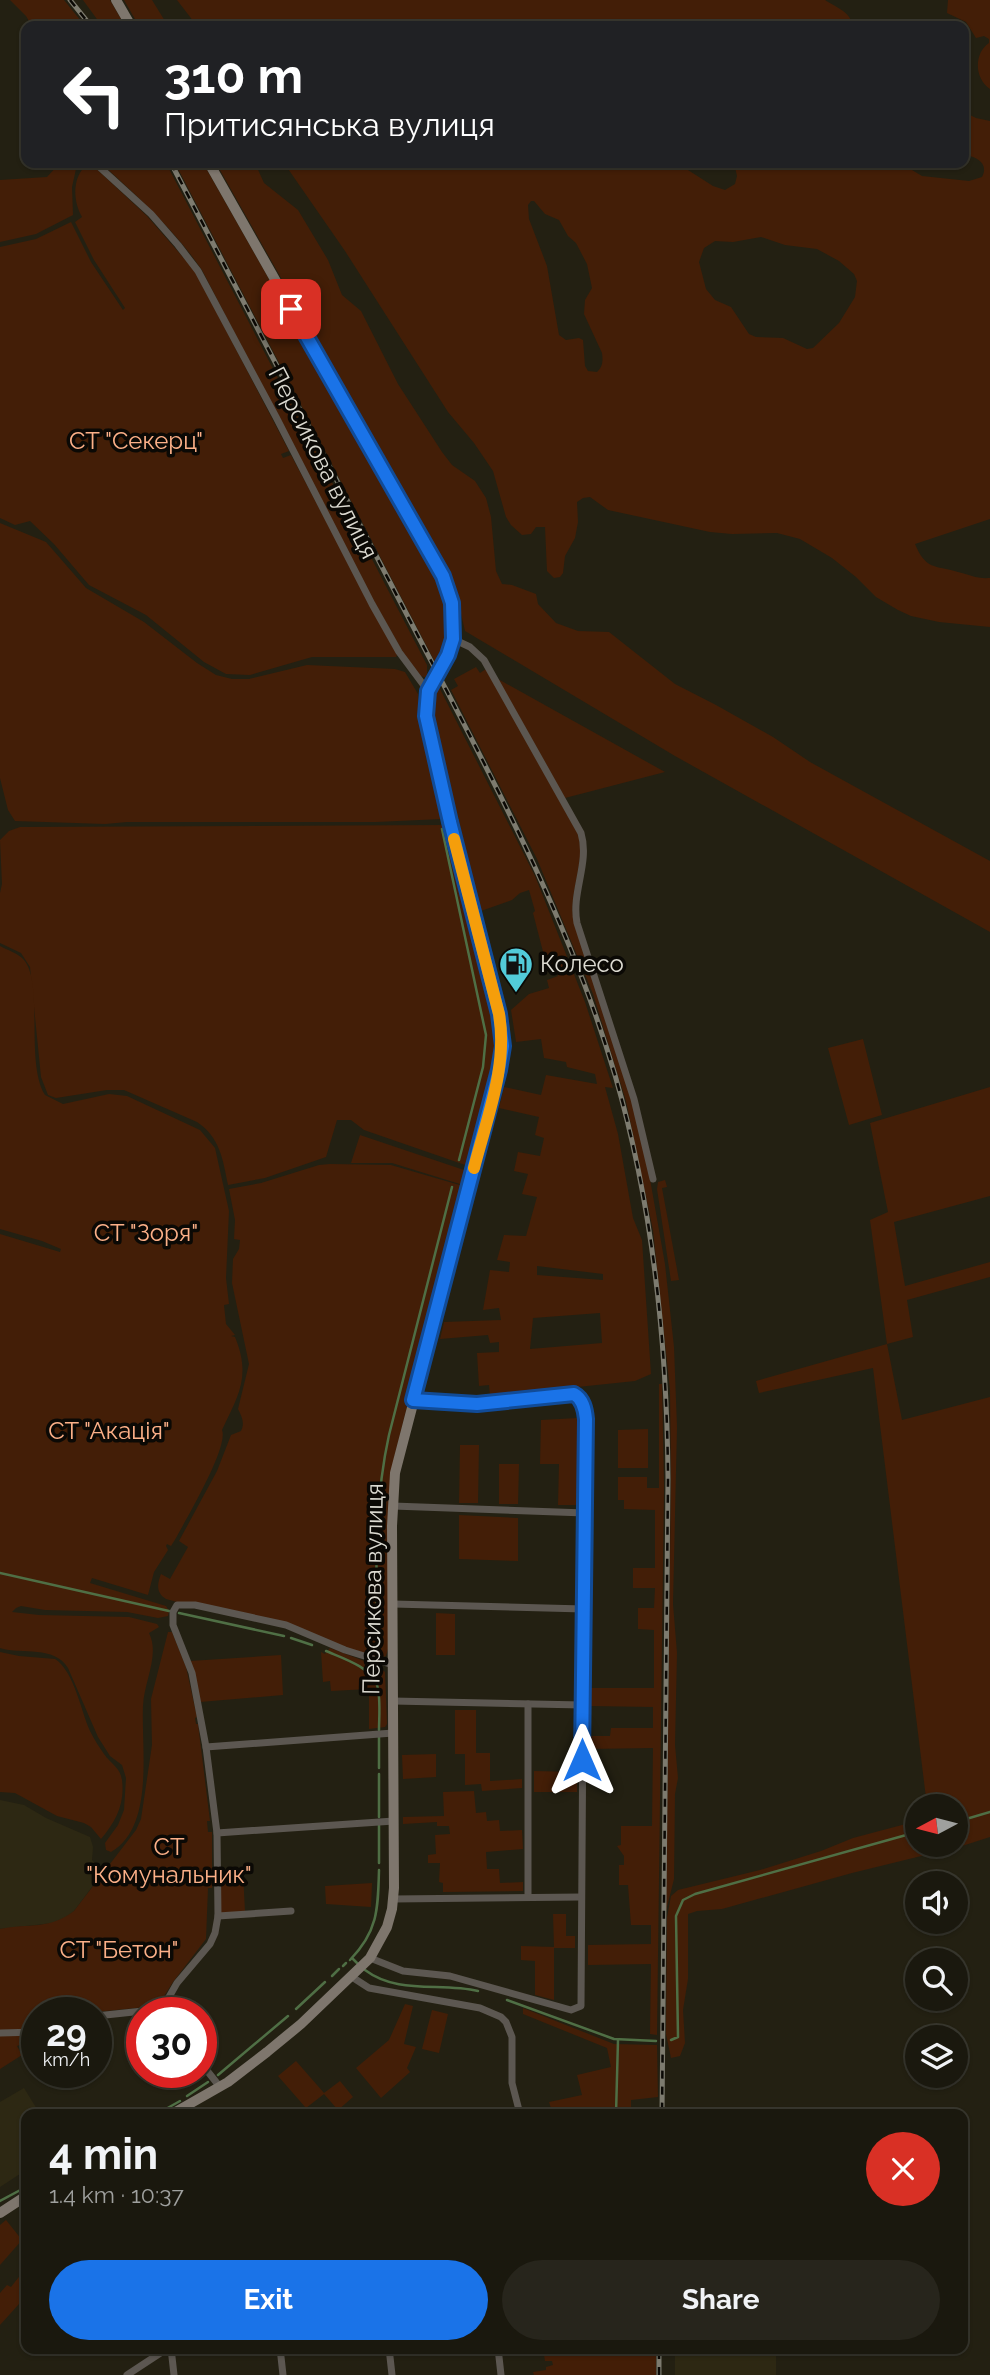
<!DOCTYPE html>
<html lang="en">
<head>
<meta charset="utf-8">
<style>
	body { margin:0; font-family:Raleway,sans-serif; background:#27251c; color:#f1f3f6; height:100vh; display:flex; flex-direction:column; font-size:26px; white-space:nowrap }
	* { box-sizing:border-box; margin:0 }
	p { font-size:23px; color:#9fa09e }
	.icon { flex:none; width:38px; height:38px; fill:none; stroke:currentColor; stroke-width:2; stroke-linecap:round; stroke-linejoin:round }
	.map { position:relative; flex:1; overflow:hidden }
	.drawer { position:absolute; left:21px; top:2109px; width:947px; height:245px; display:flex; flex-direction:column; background:#1a180e; border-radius:14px; box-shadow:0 2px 5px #0004,0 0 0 2px #38372e }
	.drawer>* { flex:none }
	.banner { position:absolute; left:21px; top:21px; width:948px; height:147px; border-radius:14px; box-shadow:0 2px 5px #0004,0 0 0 2px #38372e; background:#202124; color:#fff; overflow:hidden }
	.needle { width:46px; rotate:263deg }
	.buttons { position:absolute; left:905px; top:1794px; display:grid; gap:14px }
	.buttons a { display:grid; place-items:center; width:63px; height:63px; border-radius:50%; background:#1a180e; box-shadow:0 2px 5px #0004,0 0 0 2px #38372e; font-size:35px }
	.speed { position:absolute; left:21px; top:1997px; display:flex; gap:14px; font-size:35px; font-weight:700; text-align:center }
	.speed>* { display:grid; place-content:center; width:91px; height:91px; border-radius:50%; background:#1a180e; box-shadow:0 2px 5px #0004,0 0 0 2px #38372e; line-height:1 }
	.speed small { font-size:18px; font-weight:400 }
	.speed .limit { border:10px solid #d22; background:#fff; color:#111 }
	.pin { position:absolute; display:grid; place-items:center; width:60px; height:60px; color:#fff; margin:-30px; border-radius:14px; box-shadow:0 4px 10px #0006 }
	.me { position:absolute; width:77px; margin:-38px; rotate:0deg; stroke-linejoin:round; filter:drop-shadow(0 0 5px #0008) }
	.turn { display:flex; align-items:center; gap:24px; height:147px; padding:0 28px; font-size:32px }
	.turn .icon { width:91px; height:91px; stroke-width:2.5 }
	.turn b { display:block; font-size:49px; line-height:60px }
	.round { display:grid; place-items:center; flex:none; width:74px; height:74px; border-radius:37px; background:#27251c }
	.headline { display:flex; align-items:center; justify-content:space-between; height:119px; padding:0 28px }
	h1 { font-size:42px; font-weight:700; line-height:52px }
	.primary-button { display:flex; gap:14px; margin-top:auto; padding:14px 28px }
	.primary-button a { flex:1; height:80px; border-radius:42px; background:#1a73e8; color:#fff; font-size:28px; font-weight:700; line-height:80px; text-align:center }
	.primary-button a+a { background:#27251c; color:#f1f3f6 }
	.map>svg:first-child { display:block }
	.built { fill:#2d2813 }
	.green { fill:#431e07; fill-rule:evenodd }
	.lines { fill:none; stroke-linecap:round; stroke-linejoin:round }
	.stream { stroke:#4f6f45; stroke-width:2.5 }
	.street { stroke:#5c5751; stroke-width:7 }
	.secondary { stroke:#7e766d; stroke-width:10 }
	.rail-casing { stroke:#7d7b6f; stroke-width:5 }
	.rail { stroke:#0b0905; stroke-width:2.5; stroke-dasharray:8; stroke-linecap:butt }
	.route-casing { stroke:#114b97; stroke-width:18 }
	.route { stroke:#1a73e8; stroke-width:12 }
	.slow { stroke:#f59e0b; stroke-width:12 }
	.labels { text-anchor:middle; stroke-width:7; stroke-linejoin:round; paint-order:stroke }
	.park-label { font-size:24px; fill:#fcb088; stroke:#0b0905 }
	.street-label { font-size:24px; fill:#dcdad1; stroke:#0b0905 }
	.poi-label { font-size:24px; fill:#dcdad1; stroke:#0b0905; text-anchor:start }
</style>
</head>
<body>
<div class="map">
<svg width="990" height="2375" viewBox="0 0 990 2375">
	<rect width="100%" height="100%" fill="#232012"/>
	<g class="built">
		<polygon points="0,1800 24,1805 46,1818 90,1837 93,1847 92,1860 103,1872 74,1911 64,1919 53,1923 0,1929"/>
		<polygon points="24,2088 40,2114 26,2114 26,2170 0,2187 0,2102"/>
		<rect x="675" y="2349" width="101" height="26"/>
	</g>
	<g class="green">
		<polygon points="10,0 64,0 85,26 32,26 26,16"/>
		<polygon points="83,0 110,0 125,26 102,26"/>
		<polygon points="124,0 152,0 168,26 139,26"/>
		<path d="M177,0H825C837,8 849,11 853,25L197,26Z"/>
		<path d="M948,0H990V89C974,78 974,53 989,43V39L984,36L976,38L966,22L947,13Z"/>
		<path d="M964,112L976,118L990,121V519L915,544C926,570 934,565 958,572C970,575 977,579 990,578V627L939,622L911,616L898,610L876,597L856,577L832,558L800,539L777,533L732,534L710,532L608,510L590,497L583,498L577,502L578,522L575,538L565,556L563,573L560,577L554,578L547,571L545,527H536L531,534L522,535L511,525L506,517L493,471L474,443L448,412L345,251L284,163H677L713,186L725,190L735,184L737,176L734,163H884L892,169L912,170L922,176L969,181L982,177C989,164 977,156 964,155ZM531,201H534L545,214L559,220L568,236L576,243L587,264L592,288L585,300L584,314L602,353C603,360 603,367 597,372L588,371L585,366L583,340L579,338L566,340L559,335L547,266L529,219L528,205ZM761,237L785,245L817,249L839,261L854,274L857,281L855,297L839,323L813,348L807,349L783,338L756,337L749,334L731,307L715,300L706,289L699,262L704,248L715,241L733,242Z"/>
		<polygon points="60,163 70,163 76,169 72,187 73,215 36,234 0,242 0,180 47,177"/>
		<path d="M90,163L147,216L195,271L289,451L281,454L283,458L291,455L397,655L396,657H312L250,675L226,674L204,662L146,615L89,585L54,544L30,521L15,525L0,518V247L36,239L71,222L91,262L123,310L125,308L94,260L75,222L82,217C72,200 72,173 90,163Z"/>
		<path d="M101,163H166L427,665V678L421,676L404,654L367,589L202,270C174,229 137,196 101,163Z"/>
		<path d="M175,163H203L436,573C451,602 457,637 436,664Z"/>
		<polygon points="216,163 255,163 264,183 298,210 328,260 342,295 361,311 398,384 442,452 452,465 475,481 486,498 491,517 496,571 502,584 512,585 536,594 538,604 556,623 578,631 609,632 675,684 716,705 773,737 810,762 990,861 990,932 675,756 465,631 457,597 448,573"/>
		<polygon points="0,523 46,542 86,588 144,622 197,663 216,675 232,679 249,679 307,665 395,669 405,672 418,694 420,726 442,819 376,822 127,822 105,824 15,821 8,810 0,778"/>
		<path d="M476,667L480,673L486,669L578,834C586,861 570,888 573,916L632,1098L650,1179L665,1264L674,1347L677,1427L673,1604L677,1653L675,1745L678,1778L675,1794L674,1879L666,1911L671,1478L670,1390L653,1230L626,1101L593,994L537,859L451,690L458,686L454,679Z"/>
		<polygon points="498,679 665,772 565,798"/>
		<path d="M438,685L535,876L585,1002L613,1088L605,1087L618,1134L633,1218L642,1240L651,1374L635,1381L490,1396L489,1385L479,1386L477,1353L499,1352V1342L490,1343L488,1335L440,1339L444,1322L501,1320L499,1308L483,1310L490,1270L509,1272L510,1262L497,1260L504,1235L526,1236L537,1197L522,1194L528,1174L514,1171L518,1152L540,1156L544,1138L535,1135L539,1117L499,1108L504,1087L541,1095L546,1075L597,1084L595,1074L567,1067L566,1062L544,1058L541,1039L516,1042L511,1010L529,994L549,988L547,980L558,976L555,968L548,971L533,913L535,911L529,890L520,893L512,900L481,911L433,716V697ZM537,1266L603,1274V1280L537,1275ZM600,1313L602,1343L530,1349L533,1318Z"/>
		<path d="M444,825L492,1003L498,1036L494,1068L468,1166L364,1130L351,1120H337L326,1157L265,1178L228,1185C223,1160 220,1137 197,1122L124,1090H107L56,1098L48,1095L41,1077L30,967L21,953L0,943V893L2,884L0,840L9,831L20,827Z"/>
		<path d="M0,946C7,950 18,953 24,960C44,984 25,1063 45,1095L63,1104L109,1094L127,1096L200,1130L215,1148L229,1211L226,1278L229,1304L224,1305L226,1324L235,1335L231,1336L235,1337C251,1376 239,1394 222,1430C229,1447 186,1519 176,1538L171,1546L167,1544L166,1546L168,1550L154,1572L148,1595L92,1578L90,1583L166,1606L169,1611L168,1616L158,1618L127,1612L45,1610L21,1606L16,1608L12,1612L39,1615L129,1617L157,1624L159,1627L149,1633C160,1655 144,1681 143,1706C141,1747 155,1827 111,1852L106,1850L105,1843L118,1825L124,1810L126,1778L122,1765L110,1756L98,1737L68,1668C54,1645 23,1655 0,1648V1234L60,1252L61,1249L42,1241L0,1229Z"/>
		<polygon points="863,1039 882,1115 849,1125 828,1048"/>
		<polygon points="990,1087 990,1196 894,1222 905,1286 990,1262 990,1277 907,1300 913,1337 887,1344 902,1420 990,1397 990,1837 962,1846 852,1873 722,1909 697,1911 688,1914 688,1979 683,2010 685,2043 680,2056 671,2058 666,2034 667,1917 671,1896 678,1890 760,1870 821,1851 853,1838 917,1821 917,1844 956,1844 956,1806 927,1806 873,1368 759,1393 756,1381 887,1344 870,1220 888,1212 870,1123"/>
		<polygon points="360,1135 467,1171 463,1185 392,1163 351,1163"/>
		<path d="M330,1164L391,1165L463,1186L393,1462L388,1649L386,1656C368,1663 323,1636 304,1630C260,1615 211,1612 166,1599C156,1593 157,1584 161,1574L170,1579L188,1547L179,1541L217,1471L231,1435L241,1431C245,1423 242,1417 238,1409L249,1364L232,1283L233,1259L239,1249L240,1240L234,1239L235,1220L229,1189L261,1183L319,1165Z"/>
		<polygon points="665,1180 667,1187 662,1188 679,1280 671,1281 657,1189 658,1182"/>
		<polygon points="659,1384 662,1384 664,1486 657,2035 650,2034 651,1964 588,1965 588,1945 651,1944 651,1925 631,1925 628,1885 619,1885 619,1865 624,1865 624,1856 617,1846 621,1845 621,1826 652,1826 653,1748 589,1749 589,1736 610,1736 611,1728 653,1728 653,1707 590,1706 590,1688 654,1688 654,1630 638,1629 638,1608 654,1608 655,1588 633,1588 633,1568 655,1568 655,1510 624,1509 624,1500 618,1500 618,1477 647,1477 647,1488 659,1488"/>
		<polygon points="578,1418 577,1505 558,1505 559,1464 540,1464 541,1420"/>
		<polygon points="648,1429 648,1468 618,1468 618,1430"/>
		<polygon points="460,1445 479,1445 478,1503 459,1503"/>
		<polygon points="499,1464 519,1464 518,1504 499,1504"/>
		<polygon points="459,1515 518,1518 518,1561 459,1559"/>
		<polygon points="436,1613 455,1614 455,1655 436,1655"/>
		<path d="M168,1632H172L186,1667L197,1717L195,1718L196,1724H198L210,1821H207L208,1832H212V1888H208L206,1939L173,1982L159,2004L155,2006L96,2012H37V2029L0,2030V1929C29,1923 49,1930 74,1911L136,1830L141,1819L152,1745L151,1699Z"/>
		<polygon points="330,1648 380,1667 385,1672 387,1724 385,1727 369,1729 369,1689 331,1691 330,1681 323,1682 321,1652 325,1654"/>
		<path d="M0,1652L19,1656L55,1659C74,1671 81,1711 90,1731C94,1739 99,1747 104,1754C111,1764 120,1767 122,1780C125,1804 116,1821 101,1839L91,1827L84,1823L57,1816L15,1793L0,1792Z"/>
		<polygon points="281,1655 283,1695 200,1702 190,1661"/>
		<polygon points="455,1710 476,1710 476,1753 490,1753 490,1781 522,1779 522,1788 482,1791 481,1784 465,1785 465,1754 455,1754"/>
		<polygon points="436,1754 436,1777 403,1779 402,1755"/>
		<polygon points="534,1771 577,1772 577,1792 534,1792"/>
		<polygon points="474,1791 476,1813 486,1812 487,1821 499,1820 500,1831 522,1830 523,1849 486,1852 487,1869 499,1869 500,1883 523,1882 523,1891 443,1892 443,1883 439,1882 440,1863 428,1863 428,1855 436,1854 435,1835 450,1834 449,1826 437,1826 437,1822 403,1824 403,1817 444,1816 443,1792"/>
		<polygon points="243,1872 245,1912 221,1914 220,1873"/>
		<polygon points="372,1883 371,1907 326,1904 325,1886"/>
		<polygon points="553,1914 566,1914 566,1936 575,1936 575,1948 554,1948 554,2000 535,1995 535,1961 521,1960 521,1946 554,1947"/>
		<polygon points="405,2004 413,2006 404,2044 416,2047 407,2068 410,2072 381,2098 356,2068 389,2040"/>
		<path d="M523,2008L614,2044L657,2045L658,2097L631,2100V2114H585L583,2107C572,2109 563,2108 552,2111L549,2102L582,2095L577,2075L611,2067L607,2048L523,2014Z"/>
		<polygon points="432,2010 448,2014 439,2053 422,2049"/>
		<polygon points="0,2035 37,2035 37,2039 17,2046 22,2055 0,2069"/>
		<polygon points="296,2061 324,2093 340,2081 353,2097 338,2110 324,2094 306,2108 278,2076"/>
		<polygon points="6,2220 22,2240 0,2265 0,2225"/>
		<polygon points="26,2264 26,2314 19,2304 0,2325 0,2293 7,2285 11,2287 22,2273 20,2271"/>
		<polygon points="543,2349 656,2349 656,2375 534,2375 533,2372 546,2370 546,2367 553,2365 552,2361 545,2361"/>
	</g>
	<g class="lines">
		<g class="stream">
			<polyline points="442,829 486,1035 483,1067 459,1160"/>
			<polyline points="0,1573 169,1611"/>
			<polyline points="179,1613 284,1636"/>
			<polyline points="291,1638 312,1645"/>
			<path d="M326,1651C342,1658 371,1667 377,1685C381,1698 379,1717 379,1730"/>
			<path d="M378,1655C376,1582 373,1507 389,1435L452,1187"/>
			<polyline points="378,1666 378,1684"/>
			<polyline points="379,1768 379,1736"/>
			<polyline points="379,1774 379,1817"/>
			<polyline points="956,1822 990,1812"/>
			<polyline points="379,1825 379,1863"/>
			<polyline points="352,1958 357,1963"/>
			<path d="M350,1960C378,1931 378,1909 379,1870"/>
			<polyline points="343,1966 346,1963"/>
			<path d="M365,1970C398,1995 441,1982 478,1991"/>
			<polyline points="332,1976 339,1969"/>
			<polyline points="507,2000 614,2039 656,2041"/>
			<polyline points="296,2009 325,1982"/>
			<polyline points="671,2040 678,2037 676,1916 683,1900 695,1894 917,1832"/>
			<polyline points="218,2075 288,2016"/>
			<polyline points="187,2096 208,2082"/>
			<polyline points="157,2114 180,2101"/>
			<polyline points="616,2114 618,2040"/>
			<polyline points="0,2201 26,2187"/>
		</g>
		<g class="street">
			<polyline points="95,163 151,214 178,245 198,271 276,417 372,604 399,652 428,691"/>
			<path d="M453,639L470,647L484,660L581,833C590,863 571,892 577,923L634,1099L653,1179"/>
			<polyline points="393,1506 585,1513"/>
			<polyline points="393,1604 584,1609"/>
			<polyline points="393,1701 583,1705"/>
			<polyline points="528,1704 528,1897"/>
			<polyline points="206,1747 393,1733"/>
			<polyline points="217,1833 394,1821"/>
			<polyline points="393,1899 581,1897"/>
			<polyline points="218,1916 291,1911"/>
			<polyline points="370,1958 403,1971 450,1976 571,2010 581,2006 585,1411 579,1397 574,1394 477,1403 413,1400"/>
			<polyline points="352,1977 369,1988 480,2008 501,2017 506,2022 512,2037 512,2083 520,2114"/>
			<polyline points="161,2011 177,1983 210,1944 215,1933 218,1916 217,1833 206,1747 192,1673 173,1625 173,1612 177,1605 195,1605 286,1625 345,1650 393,1665"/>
			<polyline points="96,2016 143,2011 161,2011"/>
			<polyline points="0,2033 37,2032"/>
			<polyline points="201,2063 220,2087"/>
			<polyline points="171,2348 174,2375"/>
			<polyline points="280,2348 283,2375"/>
			<polyline points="389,2348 392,2375"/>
			<polyline points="498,2348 501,2375"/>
			<polyline points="127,2375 168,2348"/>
		</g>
		<g class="secondary">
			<polyline points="116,0 131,26"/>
			<path d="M172,2114L228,2082L267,2052L301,2024L370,1958L387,1927L392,1909L394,1888L392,1526L395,1473L497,1081L503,1046L499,1014C480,941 462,869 444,796C437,766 424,733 426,702C427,684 441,670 449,654C460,631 453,599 443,576L209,163"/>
			<polyline points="0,2213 26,2196"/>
		</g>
		<g class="rail-casing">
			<g id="rail">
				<polyline points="70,0 91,26"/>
				<path d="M171,163C253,319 334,476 416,632C491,776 569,919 615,1075C653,1206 667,1342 668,1478L662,2114"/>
				<polyline points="659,2375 659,2348"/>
			</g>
		</g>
		<use href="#rail" class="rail"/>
	</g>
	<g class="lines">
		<g class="route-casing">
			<path id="route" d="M291,309L443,576L452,603L453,639L448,655L428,691L426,716L450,822L499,1014L503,1046L499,1070L413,1400L477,1404L574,1394C583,1399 585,1409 586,1419L582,1760"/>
		</g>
		<use href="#route" class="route"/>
		<path class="slow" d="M454,839L499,1014C508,1066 487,1117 474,1168"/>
	</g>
	<defs>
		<g id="fuel-pin" transform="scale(1.75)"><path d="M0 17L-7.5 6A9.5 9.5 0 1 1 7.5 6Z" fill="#52cbd9" stroke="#0b0905"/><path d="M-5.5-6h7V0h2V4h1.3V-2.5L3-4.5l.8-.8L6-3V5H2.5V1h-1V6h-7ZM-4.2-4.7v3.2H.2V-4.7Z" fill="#111"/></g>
	</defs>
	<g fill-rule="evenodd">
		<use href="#fuel-pin" x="516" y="964"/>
	</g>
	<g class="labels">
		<g class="park-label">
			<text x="136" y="449">СТ "Секерц"</text>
			<text x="146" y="1241">СТ "Зоря"</text>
			<text x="109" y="1439">СТ "Акація"</text>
			<text x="169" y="1855">СТ<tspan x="169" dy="28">"Комунальник"</tspan></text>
			<text x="119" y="1958">СТ "Бетон"</text>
		</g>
		<g class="street-label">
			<text transform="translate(323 463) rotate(63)" y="8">Персикова вулиця</text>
			<text transform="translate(373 1589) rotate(-89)" y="8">Персикова вулиця</text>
		</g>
		<g class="poi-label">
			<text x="540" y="972">Колесо</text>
		</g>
	</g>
</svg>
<div class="buttons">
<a><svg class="needle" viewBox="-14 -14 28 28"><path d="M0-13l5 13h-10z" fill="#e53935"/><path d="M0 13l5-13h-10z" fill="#9fa09e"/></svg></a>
<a><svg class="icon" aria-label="sound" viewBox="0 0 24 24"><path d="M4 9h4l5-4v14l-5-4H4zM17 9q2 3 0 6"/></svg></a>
<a><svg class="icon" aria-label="search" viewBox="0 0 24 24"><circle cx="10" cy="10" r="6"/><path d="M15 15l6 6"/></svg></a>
<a><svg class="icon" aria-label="layers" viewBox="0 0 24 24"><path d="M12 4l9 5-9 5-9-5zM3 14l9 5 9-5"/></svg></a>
</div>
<div class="speed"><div>29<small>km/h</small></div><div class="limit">30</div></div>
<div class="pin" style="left:291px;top:309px;background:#d93025"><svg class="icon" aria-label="arrive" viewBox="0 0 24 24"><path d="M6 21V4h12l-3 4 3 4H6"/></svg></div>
<svg class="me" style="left:582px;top:1760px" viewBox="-20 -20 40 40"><path d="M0-17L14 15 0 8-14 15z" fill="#1a73e8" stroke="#fff" stroke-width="4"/></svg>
<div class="banner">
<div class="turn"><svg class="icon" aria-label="left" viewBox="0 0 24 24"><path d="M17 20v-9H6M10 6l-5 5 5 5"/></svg><div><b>310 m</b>Притисянська вулиця</div></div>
</div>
<section class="drawer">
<div class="headline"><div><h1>4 min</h1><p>1.4 km · 10:37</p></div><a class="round" style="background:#d93025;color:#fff"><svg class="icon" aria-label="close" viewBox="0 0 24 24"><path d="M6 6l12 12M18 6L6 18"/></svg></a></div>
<div class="primary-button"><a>Exit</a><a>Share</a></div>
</section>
</div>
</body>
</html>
